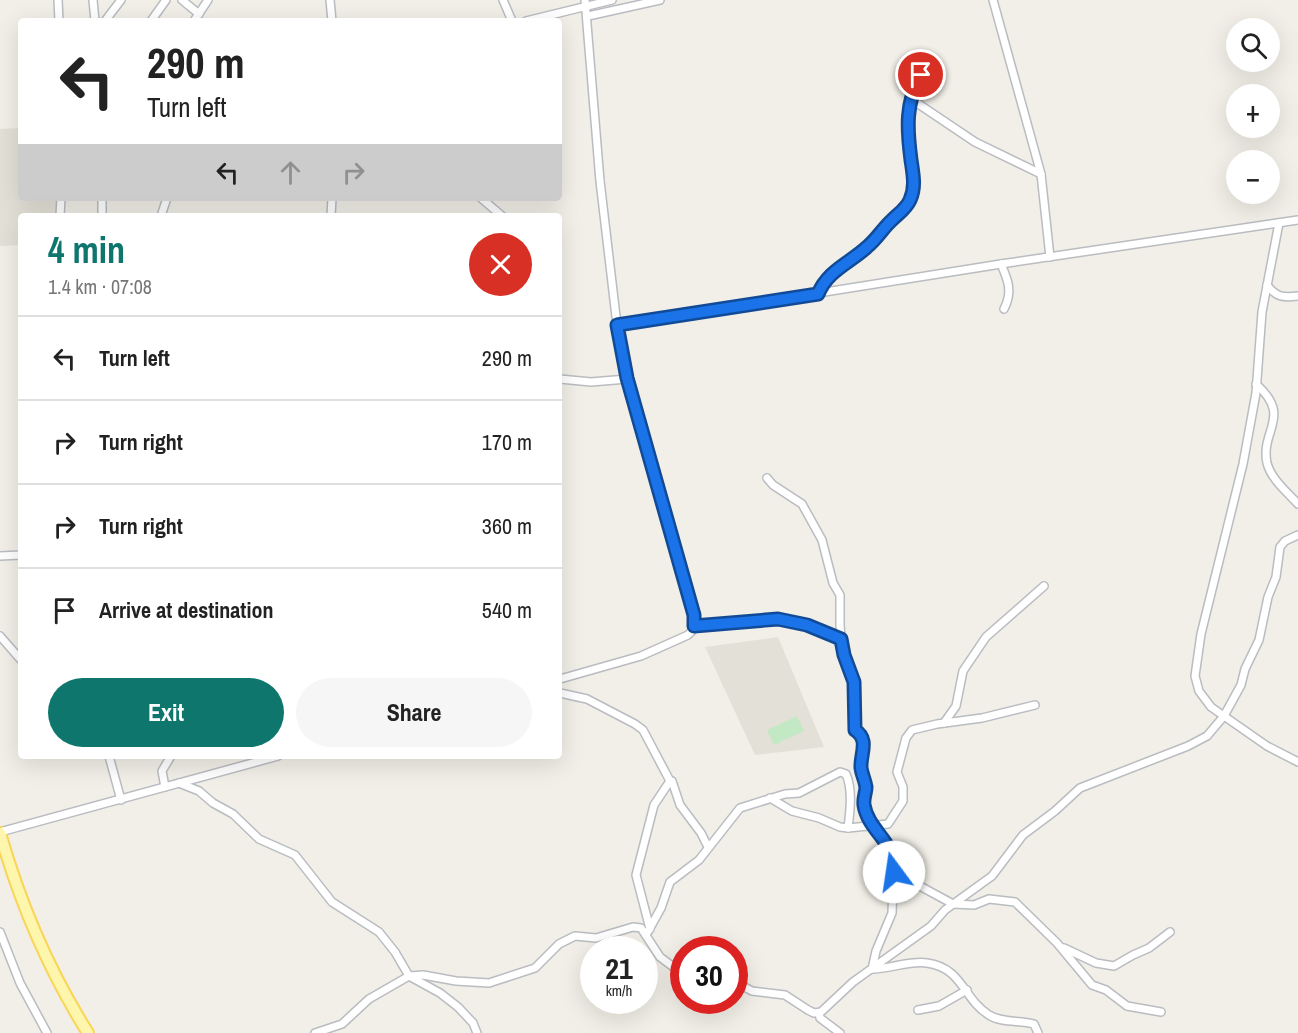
<!DOCTYPE html>
<html lang="en">
<head>
<meta charset="utf-8">
<style>
	body { margin:0; font-family:"Archivo Narrow",sans-serif; background:#f6f6f6; color:#222; height:100vh; display:flex; flex-direction:column; font-size:22px; white-space:nowrap }
	* { box-sizing:border-box; margin:0 }
	p { font-size:20px; color:#767676 }
	.icon { flex:none; width:33px; height:33px; fill:none; stroke:currentColor; stroke-width:2; stroke-linecap:round; stroke-linejoin:round }
	.map { position:relative; flex:1; overflow:hidden }
	.side { position:absolute; left:18px; top:213px; width:544px; height:546px; display:flex; flex-direction:column; background:#fff; border-radius:6px; box-shadow:0 6px 24px #0002 }
	.side>* { flex:none }
	.top-card { position:absolute; left:18px; top:18px; width:544px; height:183px; border-radius:6px; box-shadow:0 6px 24px #0002; background:#fff; color:#222; overflow:hidden }
	.buttons { position:absolute; left:1226px; top:18px; display:grid; gap:12px }
	.buttons a { display:grid; place-items:center; width:54px; height:54px; border-radius:50%; background:#fff; box-shadow:0 6px 24px #0002; font-size:30px }
	.speed { position:absolute; left:580px; top:936px; display:flex; gap:12px; font-size:30px; font-weight:700; text-align:center }
	.speed>* { display:grid; place-content:center; width:78px; height:78px; border-radius:50%; background:#fff; box-shadow:0 6px 24px #0002; line-height:1 }
	.speed small { font-size:15px; font-weight:400 }
	.speed .limit { border:9px solid #d22; background:#fff; color:#111 }
	.pin { position:absolute; display:grid; place-items:center; width:51px; height:51px; color:#fff; margin:-26px; border:3px solid #fff; border-radius:50%; box-shadow:0 2px 6px #0007 }
	.me { position:absolute; width:66px; margin:-33px; rotate:346deg; stroke-linejoin:round; filter:drop-shadow(0 0 4px #0008) }
	.turn { display:flex; align-items:center; gap:21px; height:126px; padding:0 30px; font-size:27px }
	.turn .icon { width:78px; height:78px; stroke-width:2.5 }
	.turn b { display:block; font-size:42px; line-height:51px }
	.lanes { display:flex; align-items:center; height:57px; padding:0 30px; background:#0003; justify-content:center; gap:30px; direction:ltr }
	.lanes .off { opacity:.35 }
	.round { display:grid; place-items:center; flex:none; width:63px; height:63px; border-radius:32px; background:#f6f6f6 }
	.summary { display:flex; align-items:center; justify-content:space-between; height:102px; padding:0 30px }
	h1 { font-size:36px; font-weight:700; line-height:45px; color:#0f766e }
	.cta { display:flex; gap:12px; margin-top:auto; padding:12px 30px }
	.cta a { flex:1; height:69px; border-radius:36px; background:#0f766e; color:#fff; font-size:24px; font-weight:700; line-height:69px; text-align:center }
	.cta a+a { background:#f6f6f6; color:#222 }
	ul { padding:0; list-style:none }
	li { display:flex; align-items:center; gap:18px; height:84px; padding:0 30px; border-top:2px solid #e0e0e0 }
	li div { flex:1 }
	li b { display:block; font-size:22px }
	li em { font-style:normal }
	.map>svg:first-child { display:block }
	.education { fill:#e3e1d7 }
	.green { fill:#c2e9c4 }
	.lines { fill:none; stroke-linecap:round; stroke-linejoin:round }
	.minor-casing { stroke:#b9bcc1; stroke-width:10 }
	.primary-casing { stroke:#f9d557; stroke-width:14 }
	.minor { stroke:#fff; stroke-width:7 }
	.primary { stroke:#fff6ad; stroke-width:10 }
	.route-casing { stroke:#114b97; stroke-width:15 }
	.route { stroke:#1a73e8; stroke-width:10 }
</style>
</head>
<body>
<div class="map">
<svg width="1298" height="1033" viewBox="0 0 1298 1033">
	<rect width="100%" height="100%" fill="#f1efe7"/>
	<g class="education">
		<polygon points="21,128 21,198 57,198 56,216 21,216 21,245 0,246 0,129"/>
		<polygon points="778,637 824,747 755,755 705,647"/>
	</g>
	<polygon class="green" points="797,716 804,731 774,745 767,730"/>
	<g class="lines">
		<g class="minor-casing">
			<g id="minor">
				<polyline points="58,0 59,21"/>
				<polyline points="93,0 95,21"/>
				<polyline points="182,0 199,14"/>
				<polyline points="330,0 332,21"/>
				<polyline points="503,0 512,21"/>
				<polyline points="993,0 1041,174 1050,257"/>
				<polyline points="588,16 660,0"/>
				<polyline points="105,21 121,0"/>
				<polyline points="151,21 166,0"/>
				<polyline points="194,21 208,0"/>
				<polyline points="526,21 612,0"/>
				<polyline points="911,99 975,142 1041,174"/>
				<polyline points="481,198 502,216"/>
				<polyline points="60,216 61,198"/>
				<polyline points="102,216 102,198"/>
				<polyline points="161,216 167,198"/>
				<polyline points="331,216 332,198"/>
				<polyline points="1279,223 1262,312 1256,393 1243,464 1201,634 1195,676 1199,691 1211,707 1267,746 1298,762"/>
				<path d="M1001,264C1008,280 1013,292 1004,309"/>
				<path d="M1267,285C1276,297 1283,298 1298,296"/>
				<path d="M818,294C828,270 850,263 867,247C877,239 883,228 892,220C899,213 906,209 910,200C916,187 913,174 911,160C907,129 905,103 921,75"/>
				<polyline points="617,325 1001,264 1298,220"/>
				<polyline points="560,379 591,382 627,379"/>
				<path d="M1256,384C1293,417 1260,430 1267,463C1271,479 1287,492 1298,504"/>
				<polyline points="767,478 773,485 802,504 822,540 833,583 840,595 840,625 842,648 854,682 855,727 863,739 864,751 861,767 866,788 864,805 871,823 890,849 894,861 892,913 876,951 872,969"/>
				<polyline points="0,556 21,555"/>
				<polyline points="695,626 778,619 807,625 841,639"/>
				<polyline points="0,636 21,660"/>
				<polyline points="560,679 641,656 688,635 692,631 695,621 627,379 617,325 600,181 585,0"/>
				<polyline points="560,693 587,699 635,724 643,730 670,781 672,781 680,805 701,833 708,847"/>
				<polyline points="944,723 956,706 963,671 986,637 1044,586"/>
				<polyline points="109,756 121,800"/>
				<polyline points="179,783 199,791 213,803 233,814 259,839 295,855 332,902 379,932 395,952 409,976 440,993 458,1007 473,1023 477,1033"/>
				<polyline points="165,787 162,771 171,756"/>
				<polyline points="770,798 792,811 819,818 840,827 848,828 888,824 903,801 903,787 897,772 906,738 912,730 937,724 982,718 1035,705"/>
				<polyline points="0,832 278,756"/>
				<polyline points="894,872 953,904 974,905 989,899 1015,902 1057,943 1092,985 1106,990 1127,1006 1161,1012"/>
				<polyline points="650,929 636,875 654,805 670,781"/>
				<polyline points="0,932 20,983 47,1033"/>
				<path d="M646,935L661,908L670,882L699,860L740,808L785,794L799,793L840,772L846,774C853,790 850,811 848,828"/>
				<polyline points="1064,948 1096,963 1114,966 1133,955 1149,948 1170,932"/>
				<path d="M872,969C889,969 912,960 927,963C963,968 963,999 989,1015C1001,1023 1020,1020 1034,1024L1038,1033"/>
				<polyline points="735,982 752,991 785,995 808,1010 814,1013 821,1012 853,982 931,926 945,910 992,876 1023,835 1055,811 1080,788 1188,746 1207,736 1224,716 1241,685 1245,669 1259,640 1268,597 1276,577 1280,547 1285,541 1298,535"/>
				<polyline points="918,1010 939,1006 967,990"/>
				<polyline points="819,1013 820,1018 840,1033"/>
				<polyline points="315,1033 342,1024 369,999 409,976 423,975 456,981 489,983 535,968 559,944 575,936 596,938 633,927 641,928 660,957 676,969 684,970"/>
			</g>
		</g>
		<g class="primary-casing">
			<path id="primary" d="M0,833C20,903 49,971 88,1033"/>
		</g>
		<use href="#minor" class="minor"/>
		<use href="#primary" class="primary"/>
	</g>
	<g class="lines">
		<g class="route-casing">
			<path id="route" d="M894,872C898,844 868,831 864,805C863,798 866,793 866,787C865,780 862,775 861,768C860,754 870,740 855,730L854,682L844,655L841,639L807,625L778,619L694,626V615L627,378L617,325L818,294C828,270 850,263 867,247C877,239 883,228 892,220C899,213 906,209 910,200C916,187 913,174 911,160C907,129 905,103 921,75"/>
		</g>
		<use href="#route" class="route"/>
	</g>
</svg>
<div class="buttons">
<a><svg class="icon" aria-label="search" viewBox="0 0 24 24"><circle cx="10" cy="10" r="6"/><path d="M15 15l6 6"/></svg></a>
<a>+</a>
<a>−</a>
</div>
<div class="speed"><div>21<small>km/h</small></div><div class="limit">30</div></div>
<div class="pin" style="left:921px;top:75px;background:#d93025"><svg class="icon" aria-label="arrive" viewBox="0 0 24 24"><path d="M6 21V4h12l-3 4 3 4H6"/></svg></div>
<svg class="me" style="left:894px;top:872px" viewBox="-20 -20 40 40"><circle r="19" fill="#fff"/><path d="M0-13L10 11 0 6-10 11z" fill="#1a73e8"/></svg>
<div class="top-card">
<div class="turn"><svg class="icon" aria-label="left" viewBox="0 0 24 24"><path d="M17 20v-9H6M10 6l-5 5 5 5"/></svg><div><b>290 m</b>Turn left</div></div>
<div class="lanes"><svg class="icon" aria-label="left" viewBox="0 0 24 24"><path d="M17 20v-9H6M10 6l-5 5 5 5"/></svg><svg class="icon off" aria-label="ahead" viewBox="0 0 24 24"><path d="M12 20V5M6 11l6-6 6 6"/></svg><svg class="icon off" aria-label="right" viewBox="0 0 24 24"><path d="M7 20v-9h11M14 6l5 5-5 5"/></svg></div>
</div>
<section class="side">
<div class="summary"><div><h1>4 min</h1><p>1.4 km · 07:08</p></div><a class="round" style="background:#d93025;color:#fff"><svg class="icon" aria-label="close" viewBox="0 0 24 24"><path d="M6 6l12 12M18 6L6 18"/></svg></a></div>
<ul>
<li><svg class="icon" aria-label="left" viewBox="0 0 24 24"><path d="M17 20v-9H6M10 6l-5 5 5 5"/></svg><div><b>Turn left</b></div><em>290 m</em></li>
<li><svg class="icon" aria-label="right" viewBox="0 0 24 24"><path d="M7 20v-9h11M14 6l5 5-5 5"/></svg><div><b>Turn right</b></div><em>170 m</em></li>
<li><svg class="icon" aria-label="right" viewBox="0 0 24 24"><path d="M7 20v-9h11M14 6l5 5-5 5"/></svg><div><b>Turn right</b></div><em>360 m</em></li>
<li><svg class="icon" aria-label="arrive" viewBox="0 0 24 24"><path d="M6 21V4h12l-3 4 3 4H6"/></svg><div><b>Arrive at destination</b></div><em>540 m</em></li>
</ul>
<div class="cta"><a>Exit</a><a>Share</a></div>
</section>
</div>
</body>
</html>
